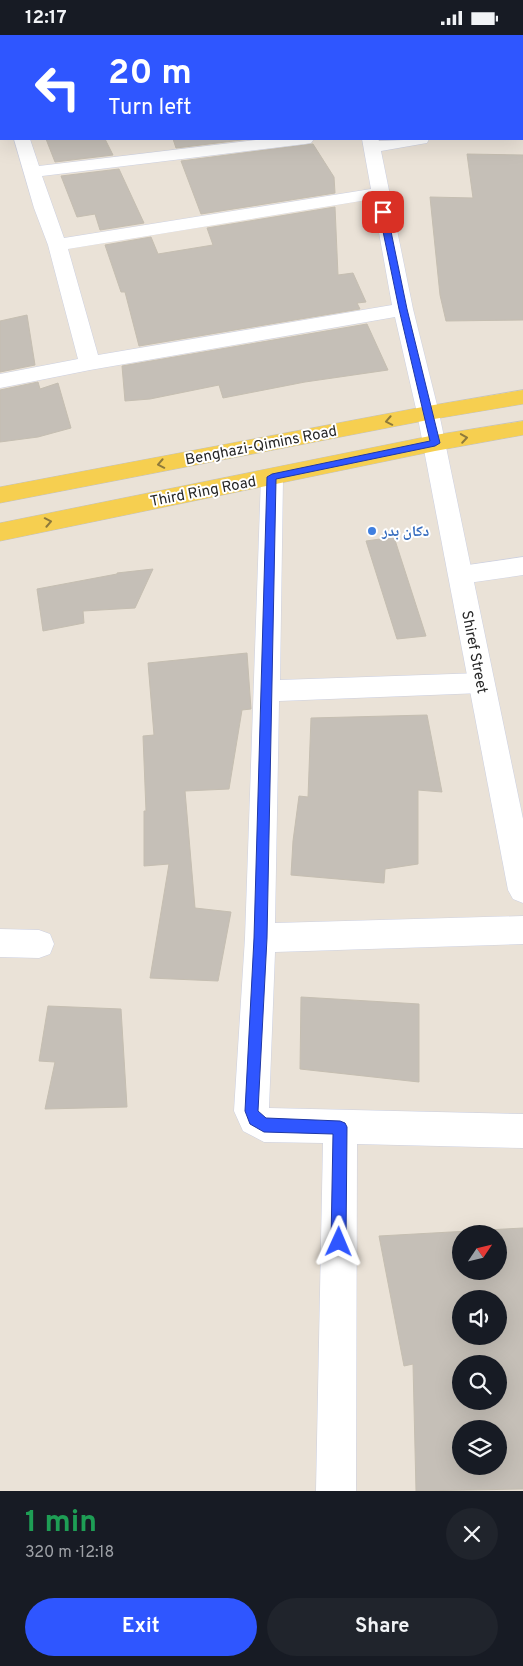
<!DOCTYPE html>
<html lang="en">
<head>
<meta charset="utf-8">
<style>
	body { margin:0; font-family:Overpass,"Noto Naskh Arabic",sans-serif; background:#20242c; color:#f1f3f6; height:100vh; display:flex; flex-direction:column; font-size:19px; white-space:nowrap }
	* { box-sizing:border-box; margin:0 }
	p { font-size:16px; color:#9ea1a6 }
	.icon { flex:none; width:28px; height:28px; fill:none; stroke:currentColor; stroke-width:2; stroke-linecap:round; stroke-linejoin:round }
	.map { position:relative; height:1456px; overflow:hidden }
	.sheet { display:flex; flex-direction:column; background:#171b24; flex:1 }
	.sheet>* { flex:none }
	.banner { position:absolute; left:0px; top:0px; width:524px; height:105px; box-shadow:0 5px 20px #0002; background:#2f56ff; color:#fff; overflow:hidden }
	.needle { width:32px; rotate:55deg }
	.tools { position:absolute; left:452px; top:1190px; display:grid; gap:10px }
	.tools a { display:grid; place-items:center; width:55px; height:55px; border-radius:50%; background:#171b24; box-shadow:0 5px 20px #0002; font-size:25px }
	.pin { position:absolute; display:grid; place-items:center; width:42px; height:42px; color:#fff; margin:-21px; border-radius:10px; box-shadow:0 2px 8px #0006 }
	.me { position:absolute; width:55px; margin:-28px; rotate:1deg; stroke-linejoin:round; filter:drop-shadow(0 0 4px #0008) }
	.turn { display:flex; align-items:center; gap:18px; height:105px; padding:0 25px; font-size:22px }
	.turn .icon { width:65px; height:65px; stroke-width:2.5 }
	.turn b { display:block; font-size:35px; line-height:42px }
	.round { display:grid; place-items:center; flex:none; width:52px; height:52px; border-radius:26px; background:#20242c }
	.head { display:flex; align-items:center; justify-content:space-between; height:85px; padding:0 25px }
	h1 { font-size:30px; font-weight:700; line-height:38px; color:#1e9e55 }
	.button { display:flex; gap:10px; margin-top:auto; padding:10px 25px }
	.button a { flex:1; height:58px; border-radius:30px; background:#2f56ff; color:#fff; font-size:20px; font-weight:700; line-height:58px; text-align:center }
	.button a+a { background:#20242c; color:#f1f3f6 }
	.status { display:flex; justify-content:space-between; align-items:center; height:35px; padding:0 25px; background:#171b24; direction:ltr }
	.status svg { height:14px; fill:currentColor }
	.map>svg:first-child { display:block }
	.building { fill:#c5bfb7; stroke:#c5beb1; fill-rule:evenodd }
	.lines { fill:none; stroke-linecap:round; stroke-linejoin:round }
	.street-casing { stroke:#ccd0e1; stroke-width:1 }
	.secondary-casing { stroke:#ccd0e1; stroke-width:1 }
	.primary-casing { stroke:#c2c2c2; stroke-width:1 }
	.street { fill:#fff; fill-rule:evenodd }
	.secondary { fill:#fff; fill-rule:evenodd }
	.primary { fill:#f6cf50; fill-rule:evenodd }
	.oneway { stroke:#8e7a3b }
	.route { fill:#2f56ff; stroke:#1f38a6 }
	.shop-dot { fill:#3f7fe0; stroke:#fff; stroke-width:2 }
	.labels { text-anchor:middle; stroke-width:4; stroke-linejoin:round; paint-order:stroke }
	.street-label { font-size:15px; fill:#262626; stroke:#fff }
	.shop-label { font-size:15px; font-weight:bold; fill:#366cbe; stroke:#fff; text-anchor:start }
</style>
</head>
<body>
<div class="status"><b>12:17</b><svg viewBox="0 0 49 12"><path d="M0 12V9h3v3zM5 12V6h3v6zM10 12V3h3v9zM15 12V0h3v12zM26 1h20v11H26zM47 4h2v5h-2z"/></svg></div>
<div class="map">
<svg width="523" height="1456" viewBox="0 0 523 1456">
	<rect width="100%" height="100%" fill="#eae2d7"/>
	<g class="building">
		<polygon points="46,104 105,104 113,120 55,127"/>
		<polygon points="173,104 250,104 176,113"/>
		<polygon points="313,109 334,142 335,158 201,179 181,126"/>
		<polygon points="467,119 523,120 523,285 446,286 440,260 430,162 473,163"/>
		<polygon points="119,134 144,188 100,195 95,179 77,182 61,141"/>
		<polygon points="335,172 338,240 353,238 366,267 357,268 360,274 139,311 125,257 121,257 105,210 151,202 158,219 213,210 207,193"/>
		<polygon points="27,280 35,330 0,337 0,286"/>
		<polygon points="367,289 388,335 305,347 223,363 219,350 150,364 125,366 122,331"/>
		<polygon points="38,347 40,354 58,348 71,393 38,402 0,407 0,355"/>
		<polygon points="394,502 426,601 397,604 366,506"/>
		<polygon points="153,534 135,573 83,576 84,588 43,596 37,554 117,539 117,538"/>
		<polygon points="247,618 251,674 242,675 229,754 185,756 195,873 231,877 218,946 150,943 169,829 144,831 144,776 146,776 143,701 154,700 148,628"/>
		<polygon points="427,680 442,757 418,755 418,829 385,834 384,848 291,840 293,806 299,761 308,762 311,683"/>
		<polygon points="301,962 419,969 419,1047 300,1034"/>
		<polygon points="48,971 121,974 127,1072 45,1074 55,1027 39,1026"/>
		<path d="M523,1193V1454L416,1456L413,1329L404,1331L379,1201ZM461,1199H499V1236H461ZM461,1264H499V1301H461ZM461,1329H499V1366H461ZM461,1394H499V1431H461Z"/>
	</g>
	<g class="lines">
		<g class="street-casing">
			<g id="street">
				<rect x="189" y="0" width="16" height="1"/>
				<rect x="438" y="0" width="16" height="1"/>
				<rect x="522" y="5" width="1" height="10"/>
				<polygon points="0,26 1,27 1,40 0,40"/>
				<rect x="522" y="93" width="1" height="10"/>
				<path d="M14,104H30L39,131L264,104H314L311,108L305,109L42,141L64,203L371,154L362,104H378L379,106L429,104L427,108L421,109L381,116L413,274L439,378L436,383L428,385L420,383L417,378L395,282L90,335L0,353V339L78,324L48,210L34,173ZM373,164L392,270L98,320L68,214Z"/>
				<polygon points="272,434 280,436 283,442 280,645 481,638 490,641 494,648 490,655 481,658 279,666 275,888 523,881 523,909 275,917 269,1073 523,1079 523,1113 357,1109 356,1456 316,1456 323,1108 264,1107 243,1096 234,1076 245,903 261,442 264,436"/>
				<polygon points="523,522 523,540 461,549 452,546 449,540 452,534 461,531"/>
				<polygon points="0,894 39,895 50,899 54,909 50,919 39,923 0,922"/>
			</g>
		</g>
		<g class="secondary-casing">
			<polygon id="secondary" points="428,371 436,373 439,378 523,784 523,868 513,864 508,855 417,378 420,373"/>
		</g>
		<g class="primary-casing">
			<g id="primary">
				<polygon points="523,355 523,369 428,385 0,468 0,452 428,371"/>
				<polygon points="523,386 523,400 435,416 0,506 0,488 435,400"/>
			</g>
		</g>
		<use href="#street" class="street"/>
		<use href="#secondary" class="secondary"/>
		<use href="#primary" class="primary"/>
	</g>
	<defs><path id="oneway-chevron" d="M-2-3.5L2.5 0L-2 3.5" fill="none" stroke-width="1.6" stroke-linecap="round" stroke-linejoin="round" transform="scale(1.25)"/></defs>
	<g class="oneway">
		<use href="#oneway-chevron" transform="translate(389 386) rotate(169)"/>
		<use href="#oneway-chevron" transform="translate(464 403) rotate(-9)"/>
		<use href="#oneway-chevron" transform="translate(161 429) rotate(169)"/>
		<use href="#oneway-chevron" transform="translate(48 487) rotate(-11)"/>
	</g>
	<polygon class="route" points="383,175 387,177 407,274 440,408 435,411 276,444 267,903 258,1076 266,1083 340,1086 345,1088 347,1092 346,1207 344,1212 339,1215 333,1212 331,1207 333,1099 264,1097 250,1089 245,1076 254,903 267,442 272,439 430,406 399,274 379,177"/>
	<circle class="shop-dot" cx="372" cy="496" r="5"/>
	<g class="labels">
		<g class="street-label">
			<text transform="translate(261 410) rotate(-11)" y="5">Benghazi-Qimins Road</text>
			<text transform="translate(203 456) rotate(-11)" y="5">Third Ring Road</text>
			<text transform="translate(475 617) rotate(79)" y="5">Shiref Street</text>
		</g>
		<g class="shop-label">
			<text x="382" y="501">دكان بدر</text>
		</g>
	</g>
</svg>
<div class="tools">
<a><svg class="needle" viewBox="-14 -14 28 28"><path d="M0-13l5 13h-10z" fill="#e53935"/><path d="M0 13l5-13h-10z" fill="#9ea1a6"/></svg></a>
<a><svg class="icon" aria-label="sound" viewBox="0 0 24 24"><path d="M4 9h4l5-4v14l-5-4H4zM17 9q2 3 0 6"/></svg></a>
<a><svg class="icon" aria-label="search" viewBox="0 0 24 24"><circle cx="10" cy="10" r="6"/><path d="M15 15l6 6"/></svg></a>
<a><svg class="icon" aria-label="layers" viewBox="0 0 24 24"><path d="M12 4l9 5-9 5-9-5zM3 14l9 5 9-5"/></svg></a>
</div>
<div class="pin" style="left:383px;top:177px;background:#d93025"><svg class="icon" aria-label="arrive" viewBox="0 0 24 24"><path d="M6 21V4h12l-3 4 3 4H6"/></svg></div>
<svg class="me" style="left:339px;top:1207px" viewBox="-20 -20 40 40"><path d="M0-17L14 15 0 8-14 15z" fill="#2f56ff" stroke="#fff" stroke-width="4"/></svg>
<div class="banner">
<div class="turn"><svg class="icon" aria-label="left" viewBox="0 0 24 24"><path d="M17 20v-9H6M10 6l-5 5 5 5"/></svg><div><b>20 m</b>Turn left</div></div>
</div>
</div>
<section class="sheet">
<div class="head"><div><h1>1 min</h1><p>320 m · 12:18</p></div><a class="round"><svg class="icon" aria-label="close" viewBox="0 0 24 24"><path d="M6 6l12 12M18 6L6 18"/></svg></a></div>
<div class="button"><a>Exit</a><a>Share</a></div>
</section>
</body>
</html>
